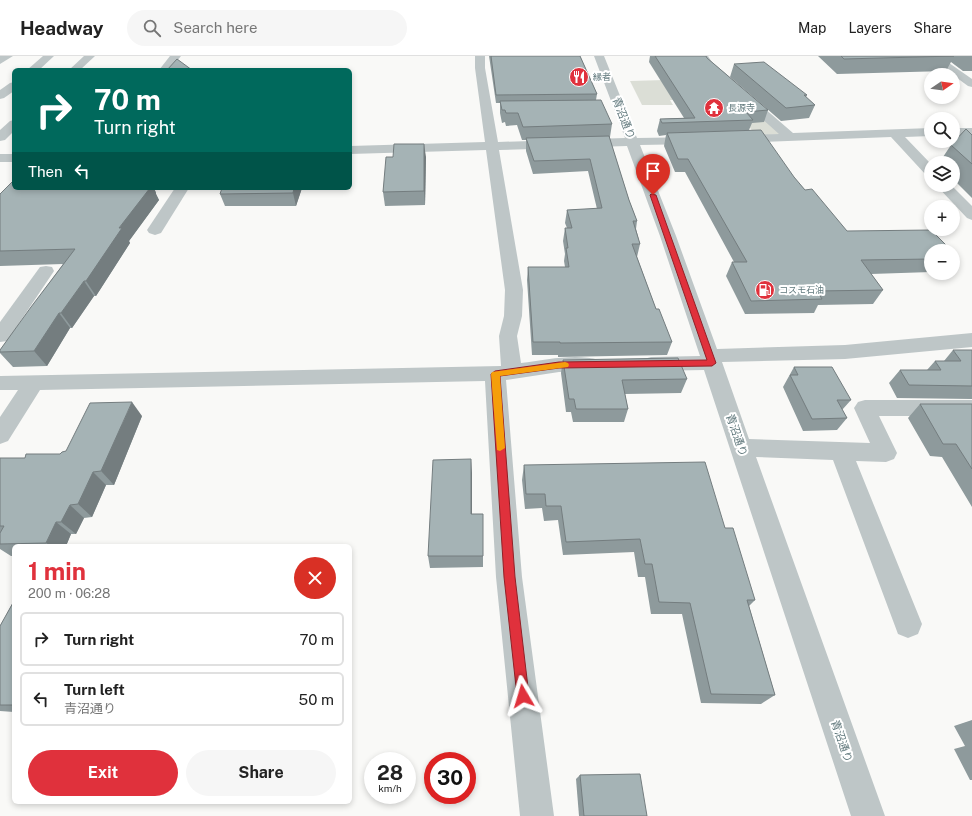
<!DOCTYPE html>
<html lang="en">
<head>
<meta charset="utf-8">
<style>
	body { margin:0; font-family:"Public Sans","Noto Sans JP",sans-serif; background:#f6f6f6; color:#222; height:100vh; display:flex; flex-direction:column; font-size:15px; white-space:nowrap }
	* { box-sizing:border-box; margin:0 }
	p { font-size:13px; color:#767676 }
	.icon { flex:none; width:22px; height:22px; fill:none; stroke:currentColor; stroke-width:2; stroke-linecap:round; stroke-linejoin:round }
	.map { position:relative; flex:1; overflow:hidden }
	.sheet { position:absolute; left:12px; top:488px; width:340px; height:260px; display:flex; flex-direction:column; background:#fff; border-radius:6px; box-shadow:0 2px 6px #0003 }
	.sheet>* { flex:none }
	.banner { position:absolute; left:12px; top:12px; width:340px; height:122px; border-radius:6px; box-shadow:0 2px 6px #0003; background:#00695c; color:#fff; overflow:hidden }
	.needle { width:26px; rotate:77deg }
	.controls { position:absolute; left:924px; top:12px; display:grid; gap:8px }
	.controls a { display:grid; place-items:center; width:36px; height:36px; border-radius:50%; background:#fff; box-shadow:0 2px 6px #0003; font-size:20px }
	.speed { position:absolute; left:364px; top:696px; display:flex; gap:8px; font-size:20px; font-weight:700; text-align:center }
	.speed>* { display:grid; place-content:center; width:52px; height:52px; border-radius:50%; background:#fff; box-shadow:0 2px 6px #0003; line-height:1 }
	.speed small { font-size:10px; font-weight:400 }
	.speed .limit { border:6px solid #d22; background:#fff; color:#111 }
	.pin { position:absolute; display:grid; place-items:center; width:34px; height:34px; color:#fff; margin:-41px -17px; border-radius:50% 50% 50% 0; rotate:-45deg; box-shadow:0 0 4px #0007 }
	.pin .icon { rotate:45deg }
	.me { position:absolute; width:44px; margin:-22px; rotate:353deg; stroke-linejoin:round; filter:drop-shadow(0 0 3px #0008) }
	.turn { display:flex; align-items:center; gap:14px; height:84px; padding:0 16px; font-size:18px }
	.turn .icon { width:52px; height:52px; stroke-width:2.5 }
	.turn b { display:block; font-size:28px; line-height:34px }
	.then { display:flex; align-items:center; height:38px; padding:0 16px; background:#0003; gap:8px; font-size:15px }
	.round { display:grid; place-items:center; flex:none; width:42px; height:42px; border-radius:21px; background:#f6f6f6 }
	.summary { display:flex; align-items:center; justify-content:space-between; height:68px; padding:0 16px }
	h1 { font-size:24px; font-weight:700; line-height:30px; color:#e0313c }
	.action { display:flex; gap:8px; margin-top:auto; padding:8px 16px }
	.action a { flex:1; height:46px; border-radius:24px; background:#e0313c; color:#fff; font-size:16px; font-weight:700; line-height:46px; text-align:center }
	.action a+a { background:#f6f6f6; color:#222 }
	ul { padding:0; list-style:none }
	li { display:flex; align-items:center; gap:12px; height:54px; margin:0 8px 6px; padding:0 8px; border:2px solid #e0e0e0; border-radius:6px }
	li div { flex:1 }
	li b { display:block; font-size:15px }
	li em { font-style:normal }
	header { display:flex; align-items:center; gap:24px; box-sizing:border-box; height:56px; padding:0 20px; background:#fff; border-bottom:1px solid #e0e0e0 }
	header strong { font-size:19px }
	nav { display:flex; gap:22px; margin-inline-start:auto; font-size:14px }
	.search { width:280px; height:36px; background:#f6f6f6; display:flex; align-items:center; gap:10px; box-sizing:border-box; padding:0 14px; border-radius:22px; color:#767676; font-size:15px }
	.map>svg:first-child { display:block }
	.green { fill:#dbded6 }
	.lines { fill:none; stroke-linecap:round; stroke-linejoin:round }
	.minor { fill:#bec6c7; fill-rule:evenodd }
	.wall { fill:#8e9a9c }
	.shaded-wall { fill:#747d7f }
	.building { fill:#a5b3b5; stroke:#747d7f }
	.route { fill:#e0313c; stroke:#922027 }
	.slow { fill:#f59e0b }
	.labels { text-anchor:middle; stroke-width:4; stroke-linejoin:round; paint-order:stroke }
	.far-poi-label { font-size:9px; fill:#60787c; stroke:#fff; text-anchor:start }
	.street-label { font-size:11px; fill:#60787c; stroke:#fff }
</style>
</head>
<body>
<header>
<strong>Headway</strong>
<div class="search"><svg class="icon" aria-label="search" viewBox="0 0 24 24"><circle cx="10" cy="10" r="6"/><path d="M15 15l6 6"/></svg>Search here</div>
<nav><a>Map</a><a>Layers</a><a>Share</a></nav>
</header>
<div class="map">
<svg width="972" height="760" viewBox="0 0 972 760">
	<rect width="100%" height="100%" fill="#f9f9f7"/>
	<polygon class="green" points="703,5 780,78 756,80 729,43 670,44 673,49 642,49 630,25 665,24"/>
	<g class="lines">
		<g class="minor">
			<polygon points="0,0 13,0 0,8"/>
			<polygon points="43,0 54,0 39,14 27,14"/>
			<polygon points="84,0 95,0 80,14 69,14"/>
			<polygon points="170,0 181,0 170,14 159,14"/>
			<path d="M475,0H485V12L498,86L625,82L594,0H604L637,82L700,81L701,84L700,87L695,88L640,89L676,180L717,293L845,289L972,277V291L845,303L722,306L749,383L870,387L854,352L858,346L865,344H972V360H879L897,397L894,403L886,406L856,405L922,568L918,578L908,582L898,578L833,404L756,401L885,760H851L704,314L651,315L644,313L641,308L644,303L651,301L700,300L660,180L627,90L499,94L523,234L522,260L517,280L521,307C546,304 575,297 599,304L602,309L599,314L592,316H559L506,324L522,521L554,760H520L496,521L485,325L40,334L8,385L0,388V361L18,334H0V320L501,310L499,280L504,260L505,234L486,94L350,98V90L485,86L475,12Z"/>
			<polygon points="698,0 708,0 713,8 793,77 931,72 931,80 905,81 931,108 931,120 926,119 891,81 737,87 732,86 731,83 732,80 737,79 779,78 705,12"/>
			<polygon points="927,0 939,0 972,23 972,31 968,30"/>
			<polygon points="14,26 14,35 4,42 0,43 0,34 10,27"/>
			<polygon points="14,64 14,75 5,84 0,85 0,74 10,65"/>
			<rect x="953" y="72" width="19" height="8"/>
			<rect x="0" y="98" width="14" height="8"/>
			<polygon points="936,129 951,129 972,150 972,164 967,162"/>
			<polygon points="175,132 189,132 161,177 155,179 149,177 147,174"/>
			<polygon points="46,210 52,211 54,215 7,285 0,286 0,266 40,211"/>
		</g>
	</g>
	<g class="wall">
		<polygon points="489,0 580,0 597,38 596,44 612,68 610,81 609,81 629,144 637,165 636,173 640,188 637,201 656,253 672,286 667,299 558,301 558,299 532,299 527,224 528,211 565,211 564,205 565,198 563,185 565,172 567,172 565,167 567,154 597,153 588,115 533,118 526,95 526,84 522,84 517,69 506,70 505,66 502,67 500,57 500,47 496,47"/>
		<polygon points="650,0 706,0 707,2 768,54 764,66 752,67 749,74 805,134 847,175 931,195 931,216 871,218 883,234 873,248 818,249 814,257 745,258 726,220 732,206 734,206 685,116 675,116 664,90 666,79 659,80 657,75 660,63 684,62 649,6"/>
		<polygon points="818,0 972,0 972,15 963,15 951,6 946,15 837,18"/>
		<polygon points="734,8 807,39 806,41 815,49 809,62 781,65 730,21"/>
		<polygon points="972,79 972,142 953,123 953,107 939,107 951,89"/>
		<polygon points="393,101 426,101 425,149 385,150 383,136"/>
		<polygon points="14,132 154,132 156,137 156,138 159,144 129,185 130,187 96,240 94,240 72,272 70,272 47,310 13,311 0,297 0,294 63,208 0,210 0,138"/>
		<polygon points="302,132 296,150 225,150 220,138"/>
		<polygon points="953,294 972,294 972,343 897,342 889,327 900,314 927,314 935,305 944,305"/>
		<polygon points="563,304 687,323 681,337 625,338 628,353 624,366 573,366 571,356 566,356 561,317"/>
		<polygon points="794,311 851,344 842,354 847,362 837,374 803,375 783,331"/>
		<polygon points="920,348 972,348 972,451 942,401 930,400 908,362"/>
		<polygon points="142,360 114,429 106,429 92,461 84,462 76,478 71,478 66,490 14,490 14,500 11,500 0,493 0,402 25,402 60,398"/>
		<polygon points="524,409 725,472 755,544 749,550 775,639 761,648 701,647 682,558 651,558 645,521 638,521 634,496 563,499 558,464 544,465 542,452 525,453 522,424"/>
		<polygon points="472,417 472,458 483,458 483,511 430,512 428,500"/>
		<polygon points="14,545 14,656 0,655 0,570"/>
		<polygon points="972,664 972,724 970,724 954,693 965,690 954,670"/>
		<polygon points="580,719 647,760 579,760 576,723"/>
	</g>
	<g class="shaded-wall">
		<polygon points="424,88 426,101 425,149 424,135"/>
		<polygon points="145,132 154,132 156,137 156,138 159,144 129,185 130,187 96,240 86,225"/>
		<polygon points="294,132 302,132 296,150 293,137"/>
		<polygon points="84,225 94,240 72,272 61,257"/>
		<polygon points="59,257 70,272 47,310 34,295"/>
		<polygon points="132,346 142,360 114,429 101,415"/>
		<polygon points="471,403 472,417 472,470 471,458"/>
		<polygon points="93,416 106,429 92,461 78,448"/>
		<polygon points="70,449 84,462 76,478 61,466"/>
		<polygon points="56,466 71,478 66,490 51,490 46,487"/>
	</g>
	<g class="building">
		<polygon points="491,0 580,0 597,38 496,39"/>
		<polygon points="655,0 706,0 707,2 768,54 746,56 753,64 662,67 660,63 695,62"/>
		<polygon points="841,0 954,0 844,3"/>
		<polygon points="177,3 192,14 167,14"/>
		<polygon points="764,6 807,39 804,39 815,49 786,52 734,8"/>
		<polygon points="601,44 612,68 523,71 518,57 506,57 505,54 502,54 500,45"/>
		<polygon points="966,73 972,79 972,108 951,89"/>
		<polygon points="761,74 794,121 805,134 812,133 847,175 931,174 952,195 931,195 931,203 861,204 883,234 817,235 822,243 751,245 732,206 747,206 688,103 678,103 667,77"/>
		<polygon points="609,80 629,144 637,165 633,165 640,188 632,188 656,253 659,253 672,286 560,287 560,286 533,286 528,211 569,211 566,192 568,192 565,172 572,172 567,154 602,152 590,103 534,105 526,82"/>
		<polygon points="394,88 424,88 424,135 383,136 386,101 393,101"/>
		<polygon points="14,124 14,132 150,132 119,172 122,172 86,225 84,225 61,257 59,257 34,295 0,296 0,294 31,251 75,193 0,195 0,138"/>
		<polygon points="222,132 294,132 293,137 220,138"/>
		<polygon points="953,294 972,294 972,330 909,329 900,314 941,314 935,305 961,305"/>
		<polygon points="678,302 687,323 622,324 628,353 576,353 574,343 569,343 563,304"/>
		<polygon points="794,311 832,311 851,344 837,344 847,362 812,363 790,319 798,319"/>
		<polygon points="132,346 101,415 93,416 78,448 70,449 61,466 56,466 46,487 0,488 0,477 4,470 0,470 0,402 25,402 26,398 60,398 62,396 66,395 90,347"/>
		<polygon points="920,348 972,348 972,413 956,388 943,388"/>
		<polygon points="471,403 471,458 483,458 483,500 428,500 433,404"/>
		<polygon points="705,406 725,472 733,472 755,544 747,544 775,639 711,638 690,547 659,546 652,508 645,508 640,483 566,486 561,450 546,450 545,438 526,438 524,409"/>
		<polygon points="14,545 14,649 0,649 0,570"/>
		<polygon points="640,718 647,760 584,760 580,719"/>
	</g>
	<polygon class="route" points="651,138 656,139 716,307 712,310 559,312 500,320 515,521 529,640 527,645 523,647 519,645 517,640 504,521 491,318 495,315 559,306 707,304 650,139"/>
	<polygon class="slow" points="565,306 568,307 569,309 568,311 500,320 505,392 500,395 497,394 491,318 492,316"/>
	<defs>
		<g id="restaurant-disc" transform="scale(1)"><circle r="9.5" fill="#e0313c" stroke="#fff"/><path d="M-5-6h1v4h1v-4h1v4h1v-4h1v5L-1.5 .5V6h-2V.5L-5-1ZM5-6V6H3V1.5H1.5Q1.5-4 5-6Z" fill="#fff"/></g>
		<g id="temple-disc" transform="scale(1)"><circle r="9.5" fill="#e0313c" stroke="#fff"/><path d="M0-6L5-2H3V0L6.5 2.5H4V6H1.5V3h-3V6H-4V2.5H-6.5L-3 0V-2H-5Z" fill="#fff"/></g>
		<g id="fuel-disc" transform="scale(1)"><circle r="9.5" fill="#e0313c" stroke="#fff"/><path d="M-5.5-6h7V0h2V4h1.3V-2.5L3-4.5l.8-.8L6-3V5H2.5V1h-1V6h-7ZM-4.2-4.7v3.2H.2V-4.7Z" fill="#fff"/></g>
	</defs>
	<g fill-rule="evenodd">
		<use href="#restaurant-disc" x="579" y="21"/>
		<use href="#temple-disc" x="714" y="52"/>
		<use href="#fuel-disc" x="765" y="234"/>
	</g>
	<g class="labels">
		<g class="far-poi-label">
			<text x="593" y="24">縁者</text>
			<text x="728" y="55">長源寺</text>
			<text x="779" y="237">コスモ石油</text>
		</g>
		<g class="street-label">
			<text transform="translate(624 62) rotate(69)" y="4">青沼通り</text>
			<text transform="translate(737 379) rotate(71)" y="4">青沼通り</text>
			<text transform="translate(842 685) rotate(71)" y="4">青沼通り</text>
		</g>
	</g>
</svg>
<div class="controls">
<a><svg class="needle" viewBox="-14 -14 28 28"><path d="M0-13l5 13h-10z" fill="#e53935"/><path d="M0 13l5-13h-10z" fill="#767676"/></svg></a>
<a><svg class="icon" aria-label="search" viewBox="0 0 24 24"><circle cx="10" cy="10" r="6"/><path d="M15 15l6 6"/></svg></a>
<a><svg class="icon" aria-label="layers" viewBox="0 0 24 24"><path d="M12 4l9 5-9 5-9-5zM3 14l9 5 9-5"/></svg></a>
<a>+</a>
<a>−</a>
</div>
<div class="speed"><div>28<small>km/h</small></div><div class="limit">30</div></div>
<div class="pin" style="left:653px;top:139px;background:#d93025"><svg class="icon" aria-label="arrive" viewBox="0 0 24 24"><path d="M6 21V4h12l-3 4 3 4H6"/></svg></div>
<svg class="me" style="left:523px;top:640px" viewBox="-20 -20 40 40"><path d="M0-17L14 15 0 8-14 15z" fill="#e0313c" stroke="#fff" stroke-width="4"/></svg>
<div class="banner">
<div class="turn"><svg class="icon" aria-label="right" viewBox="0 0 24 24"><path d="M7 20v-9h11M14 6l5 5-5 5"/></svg><div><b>70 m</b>Turn right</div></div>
<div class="then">Then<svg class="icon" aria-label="left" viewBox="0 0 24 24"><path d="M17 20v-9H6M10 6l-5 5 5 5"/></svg></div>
</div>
<section class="sheet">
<div class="summary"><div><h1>1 min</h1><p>200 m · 06:28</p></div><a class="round" style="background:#d93025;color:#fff"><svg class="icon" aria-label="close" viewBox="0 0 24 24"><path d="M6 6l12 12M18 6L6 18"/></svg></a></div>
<ul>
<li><svg class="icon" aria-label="right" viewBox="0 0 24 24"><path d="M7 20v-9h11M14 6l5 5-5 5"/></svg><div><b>Turn right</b></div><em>70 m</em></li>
<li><svg class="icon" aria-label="left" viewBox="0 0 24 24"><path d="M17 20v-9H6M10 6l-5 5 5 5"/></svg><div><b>Turn left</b><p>青沼通り</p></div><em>50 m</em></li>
</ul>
<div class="action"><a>Exit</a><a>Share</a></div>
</section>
</div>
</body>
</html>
